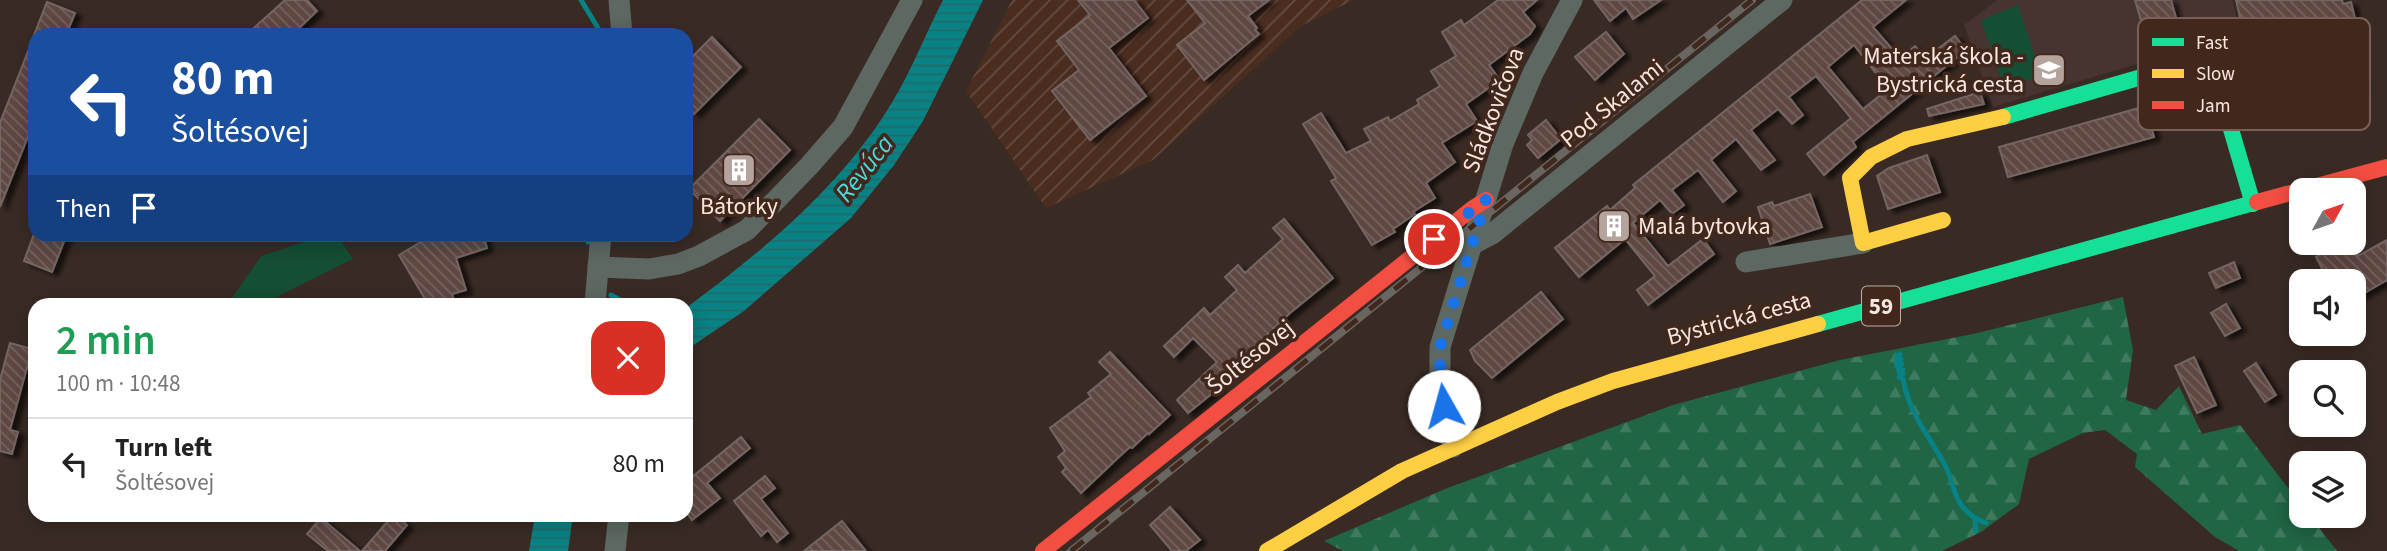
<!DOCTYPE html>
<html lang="en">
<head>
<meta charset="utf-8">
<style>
	body { margin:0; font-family:"Source Sans 3",sans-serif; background:#f6f6f6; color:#222; height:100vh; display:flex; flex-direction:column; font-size:26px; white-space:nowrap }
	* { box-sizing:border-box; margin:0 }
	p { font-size:23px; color:#767676 }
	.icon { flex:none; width:38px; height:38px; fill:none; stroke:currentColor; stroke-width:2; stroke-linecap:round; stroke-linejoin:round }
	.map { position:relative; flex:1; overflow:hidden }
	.details { position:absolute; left:28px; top:298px; width:665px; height:224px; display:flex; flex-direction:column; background:#fff; border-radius:21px; box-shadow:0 4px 18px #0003 }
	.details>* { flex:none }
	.hud { position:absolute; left:28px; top:28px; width:665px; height:214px; border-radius:21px; box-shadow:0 4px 18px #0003; background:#1a4fa0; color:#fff; overflow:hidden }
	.needle { width:46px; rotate:50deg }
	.fabs { position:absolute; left:2289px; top:178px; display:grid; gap:14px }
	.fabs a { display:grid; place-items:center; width:77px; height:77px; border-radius:14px; background:#fff; box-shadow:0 4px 18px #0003; font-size:35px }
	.pin { position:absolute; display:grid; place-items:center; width:60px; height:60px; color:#fff; margin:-30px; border:4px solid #fff; border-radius:50%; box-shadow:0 2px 7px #0007 }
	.me { position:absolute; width:77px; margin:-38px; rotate:353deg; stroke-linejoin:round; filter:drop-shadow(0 0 5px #0008) }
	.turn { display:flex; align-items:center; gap:24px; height:147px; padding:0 28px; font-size:32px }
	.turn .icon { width:91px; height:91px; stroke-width:2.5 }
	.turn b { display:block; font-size:49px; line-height:60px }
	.then { display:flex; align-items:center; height:66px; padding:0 28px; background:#0003; gap:14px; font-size:26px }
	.round { display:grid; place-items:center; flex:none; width:74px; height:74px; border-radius:21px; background:#f6f6f6 }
	.headline { display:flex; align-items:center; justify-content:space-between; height:119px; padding:0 28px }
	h1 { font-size:42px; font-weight:600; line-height:52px; color:#1e9e55 }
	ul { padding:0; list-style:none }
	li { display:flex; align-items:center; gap:21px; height:91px; padding:0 28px; border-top:2px solid #e0e0e0 }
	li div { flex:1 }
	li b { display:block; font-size:26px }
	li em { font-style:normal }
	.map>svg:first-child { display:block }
	.industrial { fill:url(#industrial-furrows) }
	.education { fill:#473330 }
	.green { fill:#144e34 }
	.forest { fill:url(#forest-firs) }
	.water { fill:url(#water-rules) }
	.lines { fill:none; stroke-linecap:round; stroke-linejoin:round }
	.stream { stroke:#088284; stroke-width:5 }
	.building { fill:url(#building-back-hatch); stroke:#736663; stroke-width:2; fill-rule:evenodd; filter:url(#shadow) }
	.street { stroke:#5d6862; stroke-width:21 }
	.fast { stroke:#16e098; stroke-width:16 }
	.slow { stroke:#ffcf43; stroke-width:16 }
	.jam { stroke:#f24e42; stroke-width:16 }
	.rail-casing { stroke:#696662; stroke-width:8 }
	.rail { stroke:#41271c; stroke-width:5; stroke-dasharray:16; stroke-linecap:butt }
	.route { stroke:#1a73e8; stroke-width:12; stroke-dasharray:0 21.6 }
	.labels { text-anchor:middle; stroke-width:7; stroke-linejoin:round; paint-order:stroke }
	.shield { fill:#41271c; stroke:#c1ada4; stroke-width:2 }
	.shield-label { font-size:23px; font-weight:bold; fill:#f8e6df }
	.poi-label { font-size:24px; fill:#f8e6df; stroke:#41271c; text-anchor:end }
	.street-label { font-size:24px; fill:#f8e6df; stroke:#41271c }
	.water-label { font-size:26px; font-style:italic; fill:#49dce1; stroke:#41271c }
	.key { fill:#41271c; stroke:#786056; stroke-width:2 }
	.key-label { font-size:19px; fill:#f8e6df }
</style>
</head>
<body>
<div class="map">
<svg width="2387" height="551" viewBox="0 0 2387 551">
	<defs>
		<pattern id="industrial-furrows" width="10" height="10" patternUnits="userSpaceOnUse" patternTransform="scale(1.75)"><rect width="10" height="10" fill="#4b2d20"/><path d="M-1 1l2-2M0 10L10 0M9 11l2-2" fill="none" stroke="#664b40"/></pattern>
		<pattern id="forest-firs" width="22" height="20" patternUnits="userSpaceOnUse" patternTransform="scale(1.75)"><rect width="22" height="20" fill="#206544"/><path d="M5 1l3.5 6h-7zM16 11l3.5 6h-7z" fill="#417b5f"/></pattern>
		<pattern id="water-rules" width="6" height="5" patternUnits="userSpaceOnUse" patternTransform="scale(1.75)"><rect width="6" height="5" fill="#088284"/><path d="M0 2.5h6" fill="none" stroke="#226a6a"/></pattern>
		<pattern id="building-back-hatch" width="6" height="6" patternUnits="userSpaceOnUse" patternTransform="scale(1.75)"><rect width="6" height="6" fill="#5f4743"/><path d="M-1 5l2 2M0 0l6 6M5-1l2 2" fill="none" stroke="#77625e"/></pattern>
		<filter id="shadow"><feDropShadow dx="6" dy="3.5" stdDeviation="2" flood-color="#0009"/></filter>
	</defs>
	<rect width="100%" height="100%" fill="#392a24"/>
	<polygon class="industrial" points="1012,0 1354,0 1301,26 1153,160 1046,208 966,91"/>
	<polygon class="education" points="1997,0 2232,0 2241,33 1993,107 1964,25"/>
	<g class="green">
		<polygon points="2018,5 2041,75 2004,88 1981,20"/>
		<polygon points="337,235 353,259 278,296 271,304 228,304 261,256 326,235"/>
	</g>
	<polygon class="forest" points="2123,297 2133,350 2126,400 2156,410 2179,386 2202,434 2240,425 2301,505 2301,516 2310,516 2337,551 2239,551 2215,537 2135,467 2137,454 2105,430 2083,433 2029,459 2019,504 1981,532 1942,551 1343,551 1324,541 1445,489 1673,405 1840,360 1973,334"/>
	<g class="water">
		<path d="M943,0H983L923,121L894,165L851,218L744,311L686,350V308C765,249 842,186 893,101C912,69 926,33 943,0Z"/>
		<polygon points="535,515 573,515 568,551 529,551"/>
	</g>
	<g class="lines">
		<g class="stream">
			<polyline points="581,0 598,28 597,35"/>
			<polyline points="585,234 588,242"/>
			<polyline points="611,295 627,304"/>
			<path d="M1900,354L1896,357L1901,359L1896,363L1902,364L1897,367L1903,370L1899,372L1903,374L1899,377L1903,379C1909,414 1930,437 1946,467C1952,479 1953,492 1960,503C1966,513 1975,519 1986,523"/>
			<polyline points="1975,519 1976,531"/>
		</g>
	</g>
	<g class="building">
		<polygon points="285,0 307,0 317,11 292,35 246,35"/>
		<polygon points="1078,0 1134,0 1148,18 1109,48 1146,96 1090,140 1052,91 1079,70 1057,41 1090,15"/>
		<polygon points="1187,0 1269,0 1248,16 1257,28 1255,30 1259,34 1204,80 1177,45 1205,23"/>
		<polygon points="1498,0 1537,0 1523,12 1535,26 1530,34 1489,65 1500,80 1466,104 1477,121 1442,143 1455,162 1426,183 1435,198 1413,212 1415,214 1393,229 1395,232 1372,245 1331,181 1336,178 1303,124 1321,113 1346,153 1371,141 1364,129 1388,117 1390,121 1419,104 1417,100 1440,86 1431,71 1456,56 1442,32 1461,20 1464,25"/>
		<polygon points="1594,0 1661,0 1633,19 1626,8 1610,21"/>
		<path d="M1862,0H1906L1873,27L1900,58L1915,46L1926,58L1955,36L1966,50L1854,141L1853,142L1856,147L1824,175L1807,154L1851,118L1816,76L1789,97L1803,115L1792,124L1778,109L1751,130L1775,160L1761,170L1736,139L1711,160L1736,191L1723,202L1698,170L1672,190L1684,205L1672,214L1660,200L1633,223L1668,266L1703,239L1714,254L1648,305L1637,290L1655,276L1625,239L1579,277L1555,248L1607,206L1610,210L1635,188L1633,185ZM1854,45L1888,89L1863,109L1828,67Z"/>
		<polygon points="2135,0 2171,0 2180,32 2147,41"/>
		<polygon points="2236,0 2342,0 2343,4 2351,2 2356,23 2348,24 2362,87 2245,114 2224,40 2244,35"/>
		<polygon points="47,2 75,13 66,35 34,35"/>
		<polygon points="1606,32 1624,54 1595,80 1575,57"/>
		<polygon points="34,36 35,119 0,207 0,123"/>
		<polygon points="712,37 741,67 694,114 686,106 686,63"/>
		<polygon points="1980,92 1984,104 1929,116 1927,109"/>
		<polygon points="2146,106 2154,137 2008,177 1999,147"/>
		<polygon points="759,119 790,150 720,221 689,189"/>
		<polygon points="1546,120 1561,139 1538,158 1527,145 1532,140 1528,135"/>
		<polygon points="1927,155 1940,192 1888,209 1877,176 1889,168"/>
		<polygon points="1810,194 1822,227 1770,244 1758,207 1772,202 1774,206"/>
		<polygon points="1284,219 1333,278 1290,313 1215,384 1219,388 1188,413 1177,400 1217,362 1193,338 1174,357 1164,346 1204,308 1210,315 1237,290 1225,277 1238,265 1245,273 1283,239 1273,228"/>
		<polygon points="34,234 67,234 52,272 24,261"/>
		<polygon points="434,234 483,234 487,248 456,258 466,290 452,294 455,304 428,304 399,255"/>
		<polygon points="2387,240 2387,280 2354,299 2354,282 2329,282 2316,257 2341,243 2350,243 2358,256"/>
		<polygon points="2234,262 2240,278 2216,288 2209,273"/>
		<polygon points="1541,292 1563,319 1492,378 1475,361 1470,350"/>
		<polygon points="2226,304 2240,328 2225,336 2211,313"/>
		<polygon points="10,343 32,349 10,430 18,432 12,454 0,451 0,380"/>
		<polygon points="1110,352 1170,415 1149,434 1148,433 1132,448 1130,447 1121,455 1081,493 1062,472 1066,468 1058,457 1065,451 1050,428 1091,397 1088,393 1111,374 1099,362"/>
		<polygon points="2194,357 2216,405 2197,413 2175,366"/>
		<polygon points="2256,363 2276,395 2265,402 2244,371"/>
		<polygon points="741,437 750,448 707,483 720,498 692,520 686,512 686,482"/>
		<polygon points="765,476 775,488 761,499 788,533 777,542 768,530 761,536 734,501"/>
		<polygon points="1170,507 1200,540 1186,551 1172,551 1150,525"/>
		<polygon points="394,514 407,525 385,551 362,551"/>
		<polygon points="321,518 360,551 328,551 307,534"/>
		<polygon points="842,521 866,551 804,551"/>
	</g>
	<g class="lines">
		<g class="street">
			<polyline points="619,0 622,35"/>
			<polyline points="1473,244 1492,234 1782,0"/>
			<polyline points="1746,262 1863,243"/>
			<polyline points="598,267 649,269 678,264 699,256 747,230 809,166 843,127 912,0"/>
			<polyline points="595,304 601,234"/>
			<polyline points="1453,447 1440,385 1440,347 1503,144 1533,73 1572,0"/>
			<polyline points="615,551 619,514"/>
		</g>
		<g class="fast">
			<polyline points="2003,117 2204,59 2213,68 2253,204"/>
			<polyline points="1818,324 2257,202"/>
		</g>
		<g class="slow">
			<polyline points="1943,220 1863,243 1850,178 1871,157 1907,139 2003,117"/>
			<polyline points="1267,551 1402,471 1557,402 1613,381 1818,324"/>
		</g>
		<g class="jam">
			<polyline points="2257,202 2387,167"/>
			<polyline points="1043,551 1473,208 1486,200"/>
		</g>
		<g class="rail-casing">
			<polyline id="rail" points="1071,551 1752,0"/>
		</g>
		<use href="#rail" class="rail"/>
	</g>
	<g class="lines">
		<polyline class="route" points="1434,239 1486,200 1440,347 1440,386 1444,406"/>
	</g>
	<defs>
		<g id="school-square" transform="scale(1.75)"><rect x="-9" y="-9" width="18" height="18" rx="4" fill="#b5a49e" stroke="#41271c"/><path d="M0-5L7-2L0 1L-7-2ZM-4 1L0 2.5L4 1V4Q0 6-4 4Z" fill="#fff"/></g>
		<g id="building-square" transform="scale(1.75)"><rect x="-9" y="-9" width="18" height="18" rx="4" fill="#b5a49e" stroke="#41271c"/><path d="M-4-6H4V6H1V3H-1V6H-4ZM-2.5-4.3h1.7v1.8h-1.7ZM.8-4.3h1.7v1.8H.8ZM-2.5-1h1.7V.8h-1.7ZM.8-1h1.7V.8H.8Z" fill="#fff"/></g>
	</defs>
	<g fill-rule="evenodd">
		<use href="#school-square" x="2049" y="70"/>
		<use href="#building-square" x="739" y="170"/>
		<use href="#building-square" x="1614" y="226"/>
	</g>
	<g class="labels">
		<rect class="shield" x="1862" y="286.5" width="38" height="39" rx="5"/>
		<g class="shield-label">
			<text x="1881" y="314">59</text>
		</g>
		<g class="poi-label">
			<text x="2024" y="64">Materská škola -<tspan x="2024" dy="28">Bystrická cesta</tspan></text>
			<text x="739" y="214" text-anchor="middle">Bátorky</text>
			<text x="1638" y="234" text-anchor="start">Malá bytovka</text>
		</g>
		<g class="street-label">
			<text transform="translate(1612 103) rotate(-39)" y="8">Pod Skalami</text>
			<text transform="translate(1493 110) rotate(-69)" y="8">Sládkovičova</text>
			<text transform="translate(1739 318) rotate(-15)" y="8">Bystrická cesta</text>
			<text transform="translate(1250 357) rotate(-39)" y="8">Šoltésovej</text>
		</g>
		<g class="water-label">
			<text transform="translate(864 168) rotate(-52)" y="9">Revúca</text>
		</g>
	</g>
	<rect x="2138" y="18" width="232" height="112" rx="10" class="key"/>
	<rect x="2152" y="38" width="32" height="8" fill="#16e098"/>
	<rect x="2152" y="69" width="32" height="9" fill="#ffcf43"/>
	<rect x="2152" y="101" width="32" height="8" fill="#f24e42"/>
	<g class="key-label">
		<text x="2196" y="49">Fast</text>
		<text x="2196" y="80">Slow</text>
		<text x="2196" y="112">Jam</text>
	</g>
</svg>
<div class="fabs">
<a><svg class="needle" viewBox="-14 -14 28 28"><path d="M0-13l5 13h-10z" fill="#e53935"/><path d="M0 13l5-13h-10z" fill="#767676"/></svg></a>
<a><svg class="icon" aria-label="sound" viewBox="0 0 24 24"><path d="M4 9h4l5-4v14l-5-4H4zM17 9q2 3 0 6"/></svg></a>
<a><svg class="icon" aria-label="search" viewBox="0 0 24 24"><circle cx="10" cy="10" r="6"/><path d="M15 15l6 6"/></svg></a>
<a><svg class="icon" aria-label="layers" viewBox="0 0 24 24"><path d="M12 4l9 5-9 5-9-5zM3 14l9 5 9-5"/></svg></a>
</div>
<div class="pin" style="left:1434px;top:239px;background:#d93025"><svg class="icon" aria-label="arrive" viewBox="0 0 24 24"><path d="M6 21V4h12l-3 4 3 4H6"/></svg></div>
<svg class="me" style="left:1444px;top:406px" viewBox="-20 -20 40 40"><circle r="19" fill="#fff"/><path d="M0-13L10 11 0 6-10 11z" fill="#1a73e8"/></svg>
<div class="hud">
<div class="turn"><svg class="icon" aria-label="left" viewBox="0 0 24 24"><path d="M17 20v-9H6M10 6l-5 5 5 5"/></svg><div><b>80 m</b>Šoltésovej</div></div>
<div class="then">Then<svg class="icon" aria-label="arrive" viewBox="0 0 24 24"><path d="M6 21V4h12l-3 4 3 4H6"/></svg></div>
</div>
<section class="details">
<div class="headline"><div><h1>2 min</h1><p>100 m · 10:48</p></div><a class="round" style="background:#d93025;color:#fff"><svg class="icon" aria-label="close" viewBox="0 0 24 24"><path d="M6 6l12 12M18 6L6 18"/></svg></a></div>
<ul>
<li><svg class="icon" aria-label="left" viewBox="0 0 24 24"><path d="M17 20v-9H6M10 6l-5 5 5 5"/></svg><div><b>Turn left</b><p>Šoltésovej</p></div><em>80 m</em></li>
</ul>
</section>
</div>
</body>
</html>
